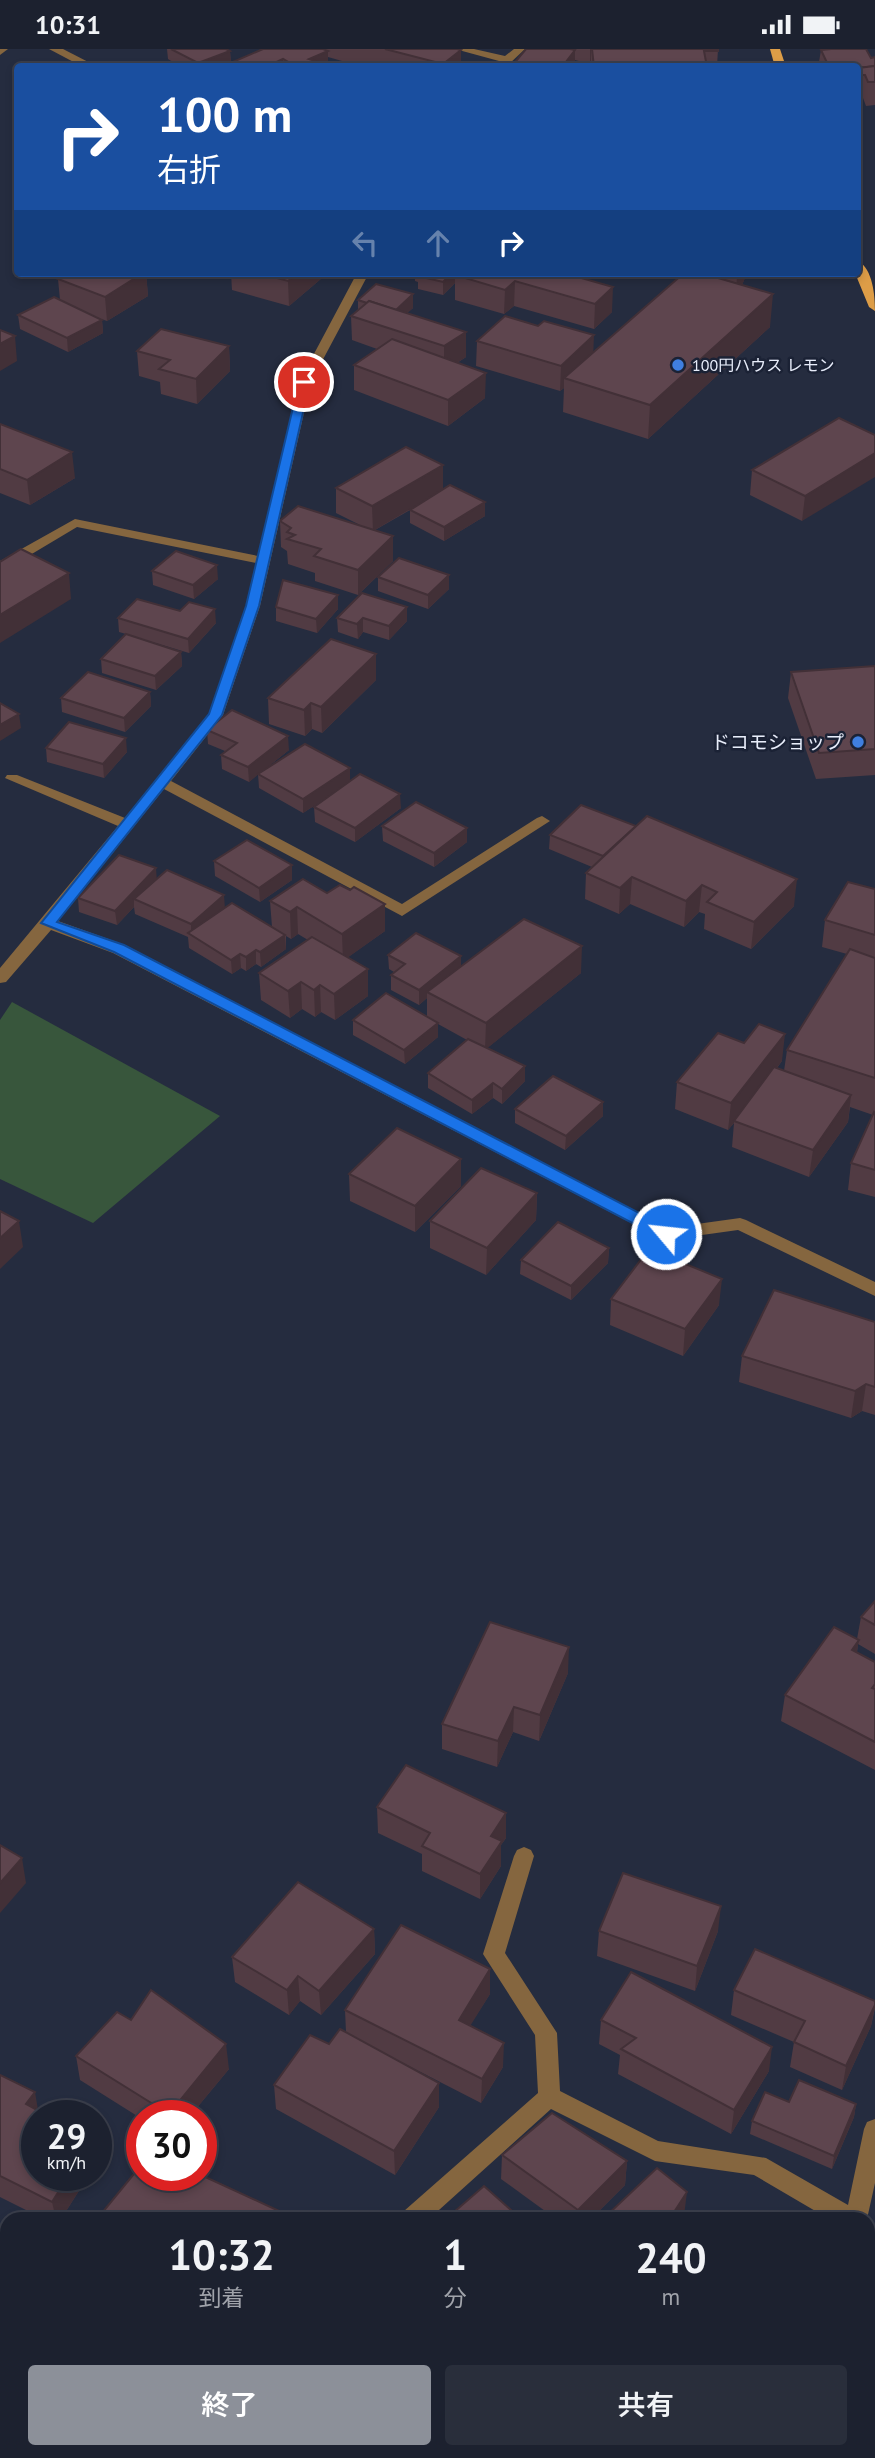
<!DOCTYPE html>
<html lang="ja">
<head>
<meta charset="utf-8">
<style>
	body { margin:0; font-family:"PT Sans","Noto Sans JP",sans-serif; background:#292e3b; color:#f1f3f6; height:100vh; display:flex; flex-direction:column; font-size:26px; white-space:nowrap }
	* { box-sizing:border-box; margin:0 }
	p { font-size:23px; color:#a0a3aa }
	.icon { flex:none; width:38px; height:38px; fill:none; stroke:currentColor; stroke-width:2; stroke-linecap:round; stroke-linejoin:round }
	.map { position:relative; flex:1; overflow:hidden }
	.sheet { position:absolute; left:0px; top:2163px; width:875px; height:247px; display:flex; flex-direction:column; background:#1c212f; border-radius:21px 21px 0 0; box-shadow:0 4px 10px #0003,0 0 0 2px #3a3e4b }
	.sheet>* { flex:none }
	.top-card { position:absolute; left:14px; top:14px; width:847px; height:214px; border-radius:7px; box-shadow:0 4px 10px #0003,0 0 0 2px #3a3e4b; background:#1a4fa0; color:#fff; overflow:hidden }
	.speed { position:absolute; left:21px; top:2051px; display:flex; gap:14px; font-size:35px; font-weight:700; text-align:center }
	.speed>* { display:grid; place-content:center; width:91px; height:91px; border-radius:50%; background:#1c212f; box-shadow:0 4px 10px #0003,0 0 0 2px #3a3e4b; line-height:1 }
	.speed small { font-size:18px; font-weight:400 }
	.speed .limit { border:10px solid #d22; background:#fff; color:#111 }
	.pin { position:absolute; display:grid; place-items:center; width:60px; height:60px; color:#fff; margin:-30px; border:4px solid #fff; border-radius:50%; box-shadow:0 2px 7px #0007 }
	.me { position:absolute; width:77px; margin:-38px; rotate:298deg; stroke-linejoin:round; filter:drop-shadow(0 0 5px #0008) }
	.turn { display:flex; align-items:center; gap:24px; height:147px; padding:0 28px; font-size:32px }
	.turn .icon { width:91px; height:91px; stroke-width:2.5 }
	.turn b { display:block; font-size:49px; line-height:60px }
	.lanes { display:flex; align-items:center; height:66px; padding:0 28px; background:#0003; justify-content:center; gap:35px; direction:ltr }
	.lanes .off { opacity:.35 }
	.eta { display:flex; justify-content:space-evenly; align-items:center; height:119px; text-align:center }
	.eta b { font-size:42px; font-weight:600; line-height:49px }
	.action { display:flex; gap:14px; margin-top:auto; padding:14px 28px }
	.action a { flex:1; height:80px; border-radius:7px; background:#8c9099; color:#fff; font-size:28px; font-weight:600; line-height:80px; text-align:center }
	.action a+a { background:#292e3b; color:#f1f3f6 }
	.status { display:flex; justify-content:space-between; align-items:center; height:49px; padding:0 35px; background:#1c212f; direction:ltr }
	.status svg { height:19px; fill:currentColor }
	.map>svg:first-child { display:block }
	.green { fill:#38563c }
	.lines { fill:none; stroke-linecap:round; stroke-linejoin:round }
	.minor { fill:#85663f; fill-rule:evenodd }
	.major { fill:#dd9d47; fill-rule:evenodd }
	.wall { fill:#513b43 }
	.shaded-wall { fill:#423037 }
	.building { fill:#5e454e; stroke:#423037; stroke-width:2 }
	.route { fill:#1a73e8; stroke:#114b97; stroke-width:2 }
	.shop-dot { fill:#3f7fe0; stroke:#1b2235; stroke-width:2.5 }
	.labels { text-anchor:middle; stroke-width:5; stroke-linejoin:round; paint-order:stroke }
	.far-poi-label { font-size:16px; fill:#e8edfa; stroke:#1b2235; text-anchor:start }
	.poi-label { font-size:19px; fill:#e8edfa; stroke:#1b2235; text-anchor:end }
</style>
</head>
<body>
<div class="status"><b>10:31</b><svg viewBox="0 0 49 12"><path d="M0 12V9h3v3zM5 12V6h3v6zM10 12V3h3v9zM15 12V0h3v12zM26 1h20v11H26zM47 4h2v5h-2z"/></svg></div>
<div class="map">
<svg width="875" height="2409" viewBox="0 0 875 2409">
	<rect width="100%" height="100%" fill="#252c3f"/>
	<g class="green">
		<polygon points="12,953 220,1067 93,1174 0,1130 0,971"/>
		<polygon points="7,2309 7,2403 338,2403 351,2409 0,2409 0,2322"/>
		<polygon points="414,2403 597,2403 600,2406 599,2409 409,2409"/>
	</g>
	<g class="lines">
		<g class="minor">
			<polygon points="0,0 8,0 0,6"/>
			<polygon points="49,0 63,0 98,18 83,18"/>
			<polygon points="455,0 474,0 505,7 514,0 525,0 506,18 494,18 499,12"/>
			<polygon points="357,224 369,224 311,333 260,557 223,666 171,732 402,855 537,769 542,767 550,772 402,867 164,740 58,872 125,896 668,1179 740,1169 746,1171 875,1233 875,1247 738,1181 666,1191 660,1189 113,904 51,881 6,933 0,934 0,919 118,777 5,729 7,726 17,726 125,769 209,665 246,557 256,514 77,478 5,521 0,522 0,512 75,470 258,507 299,333"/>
			<polygon points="524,1798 531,1801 534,1807 505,1904 557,1984 560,2042 658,2092 766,2109 848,2156 864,2080 867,2073 875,2070 875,2134 867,2170 829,2170 754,2126 655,2112 551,2060 429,2170 401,2170 404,2162 538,2044 535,1986 483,1905 514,1807 517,1801"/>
			<polygon points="0,2238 7,2241 7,2263 0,2260"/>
			<polygon points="868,2291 875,2293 875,2317 868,2315"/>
			<polygon points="795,2403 819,2403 818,2409 794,2409"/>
		</g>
		<g class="major">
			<polygon points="770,0 780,0 786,18 775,18"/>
			<path d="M858,212C873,220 875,247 875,262L869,258L855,224H858Z"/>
		</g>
	</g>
	<g class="wall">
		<polygon points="167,0 226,0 230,2 231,15 224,18 181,18 168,10"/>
		<polygon points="263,0 457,0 461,18 363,18 328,8 328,18 235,18 235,12"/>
		<polygon points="526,0 718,0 717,18 591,18 591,14 590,15 575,11 575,18 511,18"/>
		<polygon points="821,1 871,9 875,8 875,56 866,57 863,49 858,49 858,18 822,18 819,13"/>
		<polygon points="67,224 146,224 148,247 107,272 98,269 102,271 103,284 68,303 20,280 18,266 60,251 58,230"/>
		<polygon points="231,224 322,224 322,229 289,257 232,241"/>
		<polygon points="404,224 564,224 612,263 594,280 514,257 504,265 455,251 455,234 443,246 418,240 418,233 415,232 415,227"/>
		<polygon points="684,224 747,224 742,236 770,278 648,390 563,363 564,339 560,342 476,317 477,292 594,303"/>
		<polygon points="358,251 413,259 407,264 466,308 457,314 485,349 448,377 354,341 354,316 377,300 352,291 351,267 358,261"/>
		<polygon points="229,297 230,322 197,355 161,345 160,333 139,327 137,302"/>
		<polygon points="0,375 75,429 30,456 0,444"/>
		<polygon points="875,386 802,472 750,446 752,421"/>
		<polygon points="336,439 443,440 485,467 444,492 410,474 410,461 375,481 393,512 358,546 315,532 315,524 288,515 287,502 281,498 280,472 362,477 336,464"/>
		<polygon points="152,522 218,530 194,550 153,536"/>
		<polygon points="449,526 449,540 428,560 378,542 378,528"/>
		<polygon points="276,558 338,560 317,584 276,572"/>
		<polygon points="407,558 407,572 389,591 363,583 358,590 338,583 337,569"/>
		<polygon points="118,569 216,574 189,604 135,588 181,603 182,617 156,641 102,624 101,610 126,585 119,583"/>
		<polygon points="875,617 875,726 816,730 788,649 791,623"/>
		<polygon points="376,631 322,684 312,680 305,687 269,675 268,649"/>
		<polygon points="150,643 151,657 125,683 62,663 61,649"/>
		<polygon points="207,681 289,701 259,725 350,732 401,759 355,793 315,773 314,758 332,745 303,764 259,739 258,725 249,733 222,720 221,706 225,702 208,695"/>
		<polygon points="46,699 127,703 104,729 47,713"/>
		<polygon points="382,777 467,779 467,793 434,818 383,792"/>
		<polygon points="550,786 794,857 751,900 704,880 705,865 699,863 684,878 630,855 619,865 585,850 586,824 592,818 549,800"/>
		<polygon points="214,812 292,816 292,831 260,853 215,827"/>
		<polygon points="157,830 272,878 270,852 350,841 385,855 385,882 348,908 368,947 335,971 321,963 315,968 302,960 290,969 261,951 259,924 308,891 298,885 291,890 286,887 286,900 261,918 256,915 246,922 241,919 232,925 189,899 188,888 135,865 134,858 117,876 79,863 78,849"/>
		<polygon points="875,840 875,1148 848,1141 851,1114 873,1066 850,1058 848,1073 809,1128 732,1098 734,1074 728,1081 675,1060 677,1033 782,1012 777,1019 784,1022 787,1001 847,905 822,898 825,871"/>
		<polygon points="388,906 461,907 461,917 581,924 487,999 525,1017 525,1032 502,1055 493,1049 472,1065 428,1039 428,1024 467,991 438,975 438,988 405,1015 353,986 353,971 427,968 427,949 419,956 391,941 391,926 394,923 389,920"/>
		<polygon points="515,1060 603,1067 565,1101 515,1074"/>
		<polygon points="349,1125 461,1137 415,1183 350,1152"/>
		<polygon points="537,1144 536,1171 486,1226 430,1199 430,1172"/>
		<polygon points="609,1199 608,1214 571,1251 520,1225 521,1211"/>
		<polygon points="611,1250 719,1256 683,1307 610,1276"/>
		<polygon points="875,1273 875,1366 862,1362 851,1369 739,1333 742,1307"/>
		<polygon points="875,1552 875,1605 858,1595 857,1604 875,1613 875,1721 781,1672 785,1646 857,1590 861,1568"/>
		<polygon points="568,1624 539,1692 513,1683 497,1718 442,1700 442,1675"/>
		<polygon points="377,1758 506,1789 501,1796 501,1817 480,1850 422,1822 422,1805 378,1784"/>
		<polygon points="374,1880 375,1905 321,1966 300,1952 289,1966 235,1933 232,1908"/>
		<polygon points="599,1882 718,1882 695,1942 597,1907"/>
		<polygon points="734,1941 875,1952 875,1959 871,1977 842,2041 790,2018 794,1993 731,1966"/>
		<polygon points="490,1945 470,1976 503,2018 481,2054 401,2013 439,2034 439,2058 395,2126 276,2060 274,2036 346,1983 345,1961"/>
		<polygon points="131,1971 229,2020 190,2067 142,2067 142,2070 80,2031 76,2007"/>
		<polygon points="601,1971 769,2022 731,2085 618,2025 620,2006 599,1995"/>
		<polygon points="0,2026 38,2062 89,2126 61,2170 44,2170 0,2148"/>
		<polygon points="789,2053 856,2055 854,2068 832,2120 750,2085 752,2072"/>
		<polygon points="502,2106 627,2112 625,2136 591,2170 556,2170 501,2130"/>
		<polygon points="875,2198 875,2260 868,2256 868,2212"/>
		<polygon points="696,2403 725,2403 722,2409 708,2409"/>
	</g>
	<g class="shaded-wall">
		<polygon points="590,0 591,0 591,14 590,15"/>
		<polygon points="461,1 461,18 443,18 443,15"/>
		<polygon points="575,1 575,18 562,18"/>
		<polygon points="230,2 231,15 224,18 199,18 198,14"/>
		<polygon points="328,2 328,18 308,18 309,10"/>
		<polygon points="283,10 283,18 266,18"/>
		<polygon points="143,224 146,224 148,247 107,272 105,248"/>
		<polygon points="298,224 322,224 322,229 289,257 288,232"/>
		<polygon points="452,224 466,224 455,226 455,234 443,246 443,233"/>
		<polygon points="739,224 747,224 735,253 737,228"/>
		<polygon points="515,232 514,257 504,265 505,241"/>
		<polygon points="613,238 612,263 594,280 595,255"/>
		<polygon points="413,245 413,259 395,275 395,262"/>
		<polygon points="773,245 770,278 648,390 650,356"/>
		<polygon points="102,271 103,284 68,303 67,289"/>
		<polygon points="466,283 466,308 444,322 444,297"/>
		<polygon points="594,286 593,311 564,329 564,339 560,342 561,317"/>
		<polygon points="15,287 17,312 0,322 0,295"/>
		<polygon points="229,297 230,322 197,355 196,330"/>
		<polygon points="486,324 485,349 448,377 448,351"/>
		<polygon points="72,403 75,429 30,456 27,431"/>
		<polygon points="875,404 875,428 802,472 805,447"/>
		<polygon points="443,416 443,441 373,482 372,457"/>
		<polygon points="485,453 485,467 444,492 444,478"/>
		<polygon points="393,487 393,512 358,546 358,521"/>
		<polygon points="217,516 218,530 194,550 193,536"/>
		<polygon points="69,524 71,550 0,594 0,566"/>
		<polygon points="449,526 449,540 428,560 428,546"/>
		<polygon points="338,546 338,560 317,584 316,570"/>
		<polygon points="407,558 407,572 389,591 389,577"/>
		<polygon points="215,560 216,574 189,604 188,590"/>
		<polygon points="363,569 363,583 358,590 357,575"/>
		<polygon points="181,603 182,617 156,641 155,627"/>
		<polygon points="376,605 376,631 322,684 321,658"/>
		<polygon points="150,643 151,657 125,683 124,669"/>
		<polygon points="311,654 312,680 305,687 304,661"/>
		<polygon points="19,665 21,679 0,692 0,676"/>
		<polygon points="288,687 289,701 249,733 248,718"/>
		<polygon points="126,689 127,703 104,729 103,715"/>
		<polygon points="350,719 350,733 303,764 303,750"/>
		<polygon points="400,745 401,759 355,793 355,779"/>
		<polygon points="467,779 467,793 434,818 434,804"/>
		<polygon points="292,816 292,831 260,853 259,839"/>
		<polygon points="156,819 157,833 134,850 134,858 117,876 115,862"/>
		<polygon points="632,828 630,855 619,865 620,839"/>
		<polygon points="797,830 794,857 751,900 754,873"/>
		<polygon points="702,836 699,863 684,878 686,852"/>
		<polygon points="224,846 225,860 191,886 191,875"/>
		<polygon points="385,855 385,882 343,912 342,885"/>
		<polygon points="297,858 298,885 291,890 290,863"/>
		<polygon points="285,886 286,900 261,918 260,903"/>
		<polygon points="582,897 581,924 485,1001 486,974"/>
		<polygon points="256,901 256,915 246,922 246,908"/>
		<polygon points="240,905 241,919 232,925 231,911"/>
		<polygon points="461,907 461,922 427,943 427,949 419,956 419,941"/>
		<polygon points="368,920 368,947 335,971 334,945"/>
		<polygon points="301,933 302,960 290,969 288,942"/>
		<polygon points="320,936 321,963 315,968 314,941"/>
		<polygon points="438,974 438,988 405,1015 404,1001"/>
		<polygon points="785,985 782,1012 735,1072 734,1072 734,1074 728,1081 731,1054"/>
		<polygon points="525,1017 525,1032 502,1055 502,1040"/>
		<polygon points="493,1034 493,1049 472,1065 472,1051"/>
		<polygon points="851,1046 848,1073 809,1128 813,1101"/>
		<polygon points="603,1053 603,1067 565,1101 566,1087"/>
		<polygon points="461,1110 461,1137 415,1183 415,1157"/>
		<polygon points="537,1144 536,1171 486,1226 487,1199"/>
		<polygon points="19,1172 23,1198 0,1220 0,1189"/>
		<polygon points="609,1199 608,1214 571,1251 571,1237"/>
		<polygon points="722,1230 719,1256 683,1307 685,1280"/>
		<polygon points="866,1335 862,1362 851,1369 855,1342"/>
		<polygon points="859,1591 854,1617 852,1601"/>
		<polygon points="569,1598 568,1624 539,1692 540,1666"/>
		<polygon points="514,1658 513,1683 497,1718 498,1692"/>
		<polygon points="506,1764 506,1789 501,1796 501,1817 480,1850 480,1825 491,1787"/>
		<polygon points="22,1809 26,1834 0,1864 0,1834"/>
		<polygon points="721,1857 718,1882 695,1942 697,1917"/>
		<polygon points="374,1880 375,1905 321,1966 319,1942"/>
		<polygon points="490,1920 490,1945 459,1995 459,1971"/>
		<polygon points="298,1927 300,1952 289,1966 287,1941"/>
		<polygon points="875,1956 871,1977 842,2041 846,2017"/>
		<polygon points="504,1994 503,2018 481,2054 482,2030"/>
		<polygon points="226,1995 229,2020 190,2067 169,2067 169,2065"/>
		<polygon points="772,1998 769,2022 731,2085 734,2061"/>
		<polygon points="439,2034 439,2058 395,2126 394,2102"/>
		<polygon points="35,2043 39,2067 26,2055"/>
		<polygon points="856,2055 854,2068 832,2120 834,2107"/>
		<polygon points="627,2112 625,2136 591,2170 577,2170 578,2161"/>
		<polygon points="69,2126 89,2126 61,2170 56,2170 52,2153"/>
		<polygon points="687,2143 684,2167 682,2170 674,2163"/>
		<polygon points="722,2403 725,2403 722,2409 721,2409"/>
	</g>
	<g class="building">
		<polygon points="171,0 226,0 230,2 198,14"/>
		<polygon points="263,0 323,0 328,2 309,10 319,13 308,18 297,18 283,10 266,18 247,18 235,12"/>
		<polygon points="385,0 457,0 461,1 443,15"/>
		<polygon points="526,0 570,0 575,1 562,18 511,18"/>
		<polygon points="592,0 718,0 718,2 704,2 707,18 594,18"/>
		<polygon points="831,0 866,0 871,9 875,8 875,17 858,19 858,18 829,18 821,1"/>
		<polygon points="875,17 875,33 868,33 865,26 858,26 858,19"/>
		<polygon points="67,224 143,224 105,248 58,230"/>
		<polygon points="258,224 298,224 288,232"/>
		<polygon points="420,224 452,224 443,233 418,227"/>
		<polygon points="458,224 564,224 613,238 595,255 515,232 505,241 455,226"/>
		<polygon points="684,224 701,224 773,245 650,356 564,329"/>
		<polygon points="706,224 739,224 737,228"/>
		<polygon points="376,235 413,245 396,261 369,252 367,254 358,251"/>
		<polygon points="54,248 102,271 67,289 18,266"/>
		<polygon points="369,252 466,283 444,297 351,267"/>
		<polygon points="505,267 538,277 544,272 594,286 561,317 477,292"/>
		<polygon points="161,280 229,297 196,330 159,320 170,311 137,302"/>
		<polygon points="0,281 15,287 0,295"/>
		<polygon points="392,290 486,324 448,351 354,316"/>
		<polygon points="839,369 875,386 875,404 805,447 752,421"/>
		<polygon points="0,375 72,403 27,431 0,420"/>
		<polygon points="406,398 443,416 372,457 336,439"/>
		<polygon points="450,436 485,453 444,478 410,461"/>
		<polygon points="298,457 393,487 358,521 314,507 321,500 287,490 295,486 287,483 291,479 280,472"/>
		<polygon points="21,500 69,524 0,566 0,513"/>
		<polygon points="176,502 217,516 193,536 152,522"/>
		<polygon points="399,509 449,526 428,546 378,528"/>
		<polygon points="283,531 338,546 316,570 276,558"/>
		<polygon points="362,544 407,558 389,577 363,569 357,575 337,569"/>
		<polygon points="137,550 180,562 189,553 215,560 188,590 118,569"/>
		<polygon points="126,585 181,603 155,627 101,610"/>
		<polygon points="331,590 376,605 321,658 311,654 304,661 268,649"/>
		<polygon points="875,617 875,700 819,704 791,623"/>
		<polygon points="88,623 150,643 124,669 61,649"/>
		<polygon points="0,654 19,665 0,676"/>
		<polygon points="232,661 288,687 248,718 221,706 237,694 207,681"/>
		<polygon points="69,673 126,689 103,715 46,699"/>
		<polygon points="305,695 350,719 303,750 258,725"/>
		<polygon points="360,725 400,745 355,779 314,758"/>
		<polygon points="416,753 467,779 434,804 382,777"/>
		<polygon points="581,756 636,777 603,807 550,786"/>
		<polygon points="647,767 797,830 754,873 707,853 717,843 702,836 686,852 632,828 620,839 586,824"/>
		<polygon points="247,791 292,816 259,839 214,812"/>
		<polygon points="119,806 156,819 115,862 78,849"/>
		<polygon points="167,821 224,846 191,875 134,850"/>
		<polygon points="303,830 327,844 340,836 350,841 354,838 385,855 342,885 297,858 290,863 270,852"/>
		<polygon points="848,833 875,840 875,886 825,871"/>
		<polygon points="232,854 285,886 260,903 256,901 246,908 240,905 231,911 188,884"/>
		<polygon points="524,870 582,897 486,974 427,943"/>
		<polygon points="416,884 461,907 419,941 391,926 405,915 388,906"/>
		<polygon points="312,888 368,920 334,945 320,936 314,941 301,933 288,942 259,924"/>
		<polygon points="850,900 875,909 875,1029 787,1001"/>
		<polygon points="386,944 438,974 404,1001 353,971"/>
		<polygon points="759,975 785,985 731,1054 677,1033 718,984 744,994"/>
		<polygon points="468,990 525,1017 502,1040 493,1034 472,1051 428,1024"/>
		<polygon points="774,1018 851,1046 813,1101 734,1072"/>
		<polygon points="553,1027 603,1053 566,1087 515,1060"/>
		<polygon points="874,1063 875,1064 875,1121 851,1114"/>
		<polygon points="397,1079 461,1110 415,1157 349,1125"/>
		<polygon points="481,1119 537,1144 487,1199 430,1172"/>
		<polygon points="0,1162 19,1172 0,1189"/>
		<polygon points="558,1173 609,1199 571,1237 521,1211"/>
		<polygon points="649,1200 722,1230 685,1280 611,1250"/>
		<polygon points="774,1241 875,1273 875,1338 866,1335 855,1342 742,1307"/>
		<polygon points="875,1552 875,1576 861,1568"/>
		<polygon points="490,1573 569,1598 540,1666 514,1658 498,1692 442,1675"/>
		<polygon points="834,1578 859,1591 852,1601 875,1613 875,1635 872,1639 875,1640 875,1693 785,1646"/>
		<polygon points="406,1716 506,1764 491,1787 502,1792 480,1825 422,1797 430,1784 377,1758"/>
		<polygon points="0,1796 22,1809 0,1834"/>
		<polygon points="623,1824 721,1857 697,1917 599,1882"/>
		<polygon points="298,1833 374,1880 319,1942 298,1927 287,1941 232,1908"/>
		<polygon points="401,1876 490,1920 459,1971 504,1994 482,2030 345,1961"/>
		<polygon points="755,1900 875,1952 875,1956 846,2017 794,1993 805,1972 734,1941"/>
		<polygon points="631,1923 772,1998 734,2061 621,2000 636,1989 601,1971"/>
		<polygon points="151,1941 226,1995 169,2065 76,2007 117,1963 131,1971"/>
		<polygon points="340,1980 439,2034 394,2102 274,2036 310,1986 329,1995"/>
		<polygon points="0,2026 35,2043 26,2055 48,2067 37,2067 37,2126 69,2126 52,2153 0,2127"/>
		<polygon points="799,2031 856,2055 834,2107 752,2072 765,2043 789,2053"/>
		<polygon points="552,2064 627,2112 578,2161 502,2106"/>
		<polygon points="142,2115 142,2126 201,2126 292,2168 291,2170 97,2170"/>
		<polygon points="657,2119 687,2143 674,2163 681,2170 603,2170"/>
		<polygon points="484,2137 521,2170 446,2170"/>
		<polygon points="875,2198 875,2215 868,2212"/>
		<polygon points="875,2216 875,2234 868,2230"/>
		<polygon points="630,2403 634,2403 651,2409 628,2409"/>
	</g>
	<polygon class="route" points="304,330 310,333 259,557 222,666 57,873 124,896 672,1181 672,1189 661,1189 114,903 41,874 209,665 246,557 299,333"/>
	<g class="shop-dot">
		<circle cx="678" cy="316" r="7"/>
		<circle cx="858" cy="693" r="7"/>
	</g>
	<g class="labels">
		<g class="far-poi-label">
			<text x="692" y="322">100円ハウス レモン</text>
		</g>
		<g class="poi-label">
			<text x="844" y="700">ドコモショップ</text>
		</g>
	</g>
</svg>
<div class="speed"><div>29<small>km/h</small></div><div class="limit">30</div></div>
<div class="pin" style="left:304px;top:333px;background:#d93025"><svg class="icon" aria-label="arrive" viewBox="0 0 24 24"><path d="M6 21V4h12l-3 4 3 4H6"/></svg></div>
<svg class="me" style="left:666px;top:1185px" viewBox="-20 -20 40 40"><circle r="17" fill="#1a73e8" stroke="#fff" stroke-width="3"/><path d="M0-11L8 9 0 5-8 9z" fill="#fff"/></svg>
<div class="top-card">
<div class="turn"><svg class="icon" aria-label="right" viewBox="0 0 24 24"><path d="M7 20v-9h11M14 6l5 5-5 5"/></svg><div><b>100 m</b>右折</div></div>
<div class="lanes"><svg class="icon off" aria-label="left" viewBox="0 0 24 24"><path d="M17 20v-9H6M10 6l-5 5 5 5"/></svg><svg class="icon off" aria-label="ahead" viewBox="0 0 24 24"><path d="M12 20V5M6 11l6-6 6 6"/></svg><svg class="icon" aria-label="right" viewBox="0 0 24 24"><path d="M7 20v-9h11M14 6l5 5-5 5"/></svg></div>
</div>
<section class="sheet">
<div class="eta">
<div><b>10:32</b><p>到着</p></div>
<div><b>1</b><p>分</p></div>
<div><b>240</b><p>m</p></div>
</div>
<div class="action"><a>終了</a><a>共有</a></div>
</section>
</div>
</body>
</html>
